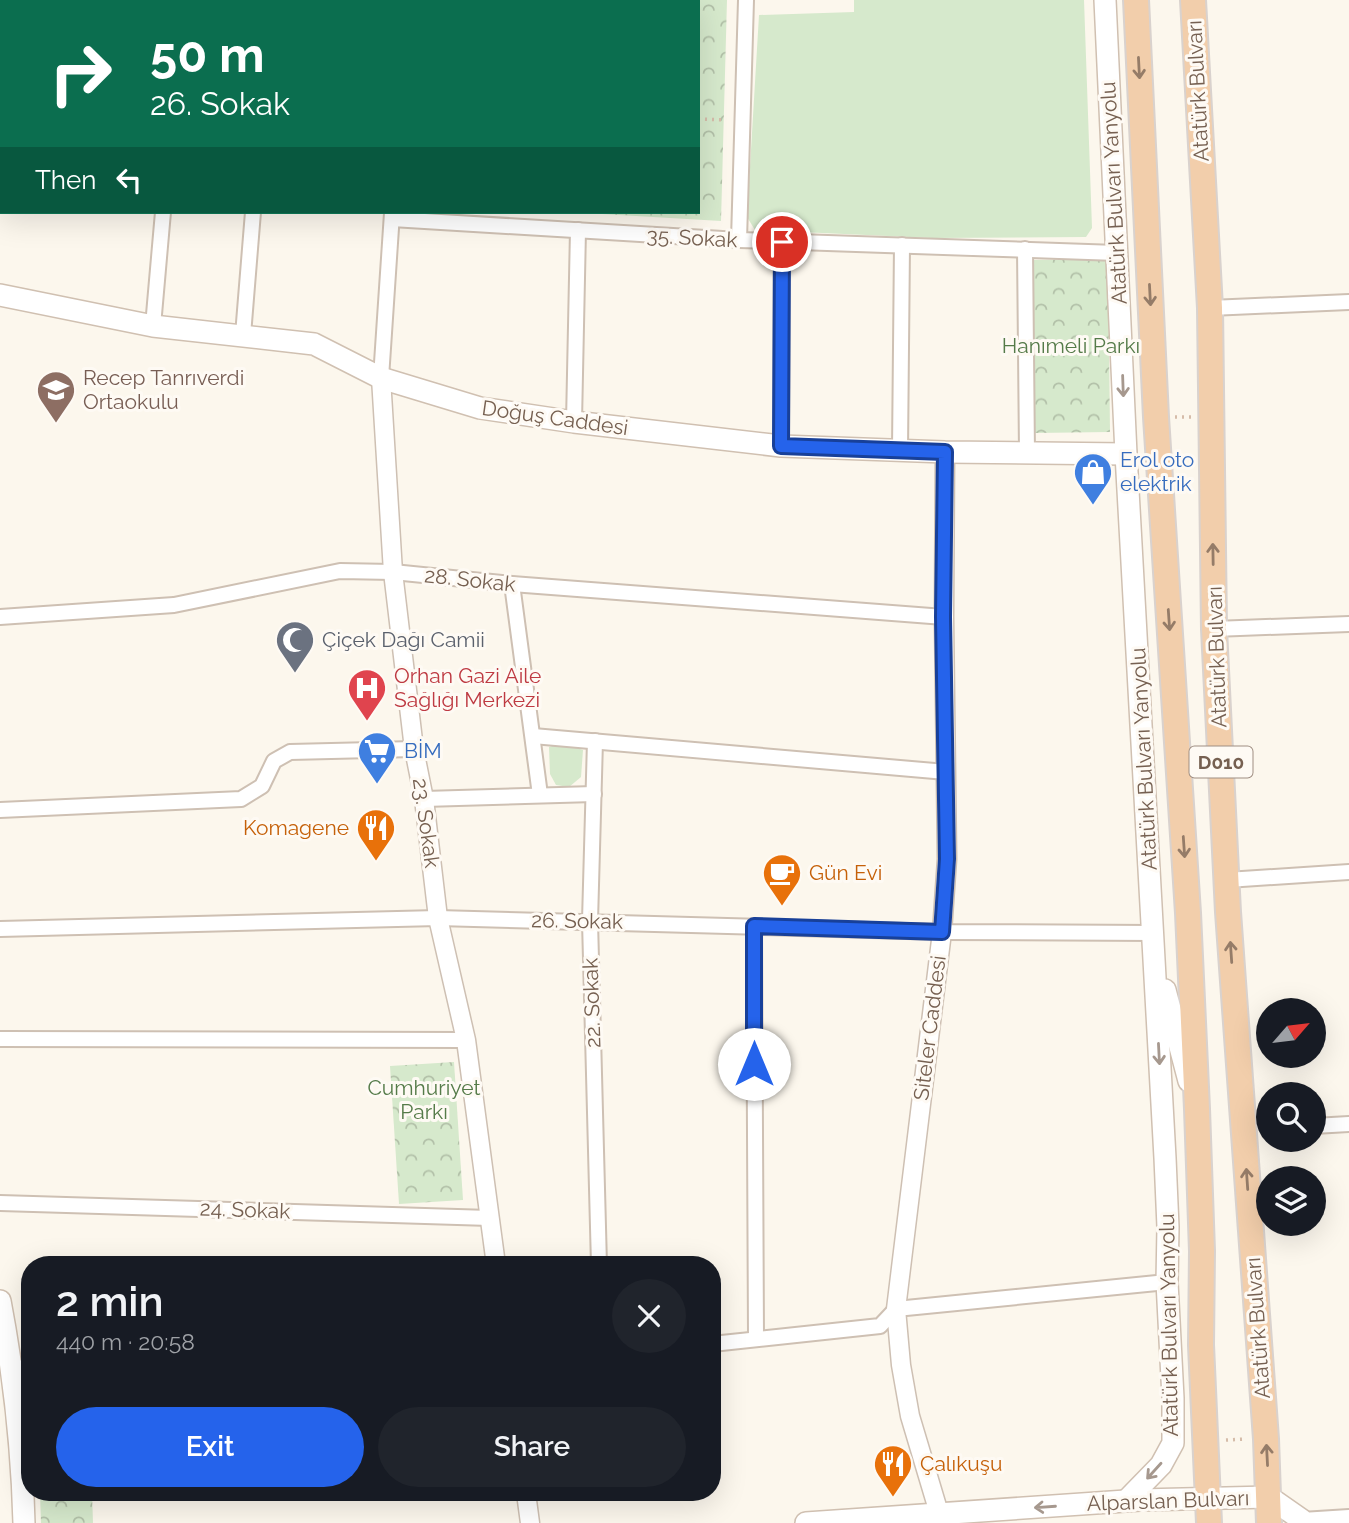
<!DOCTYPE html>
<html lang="en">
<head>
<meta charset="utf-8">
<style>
	body { margin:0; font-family:Raleway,sans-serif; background:#20242c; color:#f1f3f6; height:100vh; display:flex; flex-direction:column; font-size:26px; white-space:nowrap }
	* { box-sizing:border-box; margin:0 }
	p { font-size:23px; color:#9ea1a6 }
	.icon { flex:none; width:38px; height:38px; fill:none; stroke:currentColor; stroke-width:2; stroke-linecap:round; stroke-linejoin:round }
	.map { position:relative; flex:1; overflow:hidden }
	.drawer { position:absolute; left:21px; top:1256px; width:700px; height:245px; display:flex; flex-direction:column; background:#171b24; border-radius:28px; box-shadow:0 7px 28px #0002 }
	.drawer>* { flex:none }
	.top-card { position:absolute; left:0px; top:0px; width:700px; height:214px; box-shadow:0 7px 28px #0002; background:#0b6e4f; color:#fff; overflow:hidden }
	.needle { width:46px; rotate:62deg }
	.tools { position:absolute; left:1256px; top:998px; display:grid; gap:14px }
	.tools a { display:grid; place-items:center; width:70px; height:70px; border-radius:50%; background:#171b24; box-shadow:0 7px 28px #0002; font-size:35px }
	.pin { position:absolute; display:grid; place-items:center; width:60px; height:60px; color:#fff; margin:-30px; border:4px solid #fff; border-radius:50%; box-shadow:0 2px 7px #0007 }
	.me { position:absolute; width:77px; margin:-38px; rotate:0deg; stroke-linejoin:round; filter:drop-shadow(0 0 5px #0008) }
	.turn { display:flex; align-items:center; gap:24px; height:147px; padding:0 35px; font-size:32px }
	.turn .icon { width:91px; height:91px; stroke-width:2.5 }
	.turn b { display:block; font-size:49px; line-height:60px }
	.then { display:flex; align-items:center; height:66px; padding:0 35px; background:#0003; gap:14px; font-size:26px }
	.round { display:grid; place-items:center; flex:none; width:74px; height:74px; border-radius:37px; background:#20242c }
	.headline { display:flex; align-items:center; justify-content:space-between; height:119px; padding:0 35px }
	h1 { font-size:42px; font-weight:600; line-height:52px }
	.action { display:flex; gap:14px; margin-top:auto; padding:14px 35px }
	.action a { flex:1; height:80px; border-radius:42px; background:#2563eb; color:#fff; font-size:28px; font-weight:600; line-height:80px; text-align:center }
	.action a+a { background:#20242c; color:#f1f3f6 }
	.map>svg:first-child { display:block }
	.grass { fill:#d6e9cc }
	.park { fill:url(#park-crowns) }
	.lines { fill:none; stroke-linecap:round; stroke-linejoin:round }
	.minor-casing { stroke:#cec0b3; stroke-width:18 }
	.tertiary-casing { stroke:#cec0b3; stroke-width:21 }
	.secondary-casing { stroke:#d0c0b1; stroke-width:24 }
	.trunk-casing { stroke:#d9d2ce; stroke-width:28 }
	.path { stroke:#d5bca9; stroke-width:3.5; stroke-dasharray:2 5; stroke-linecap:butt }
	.minor { stroke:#fff; stroke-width:14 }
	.tertiary { stroke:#fff; stroke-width:18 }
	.secondary { stroke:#fff; stroke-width:21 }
	.trunk { stroke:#f2ceab; stroke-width:24 }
	.oneway { stroke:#957c68 }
	.oneway2 { stroke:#a6988e }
	.route-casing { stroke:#184099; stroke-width:18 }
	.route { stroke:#2563eb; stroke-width:12 }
	.labels { text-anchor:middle; stroke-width:6; stroke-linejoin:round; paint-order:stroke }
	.shield { fill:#fefaf4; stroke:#9f8e82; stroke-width:2 }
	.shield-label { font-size:19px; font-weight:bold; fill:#766051 }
	.street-label { font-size:21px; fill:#766051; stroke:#fefaf4 }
	.park-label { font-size:21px; fill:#557b49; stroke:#fefaf4 }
	.education-label { font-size:21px; fill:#785e54; stroke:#fefaf4; text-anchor:start }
	.shop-label { font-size:21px; fill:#366cbe; stroke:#fefaf4; text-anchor:start }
	.worship-label { font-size:21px; fill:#5b616d; stroke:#fefaf4; text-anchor:start }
	.health-label { font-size:21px; fill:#be3a42; stroke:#fefaf4; text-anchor:start }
	.food-label { font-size:21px; fill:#c56008; stroke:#fefaf4; text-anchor:start }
</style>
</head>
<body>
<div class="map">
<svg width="1349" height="1523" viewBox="0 0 1349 1523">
	<defs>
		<pattern id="park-crowns" width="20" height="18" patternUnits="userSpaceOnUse" patternTransform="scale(1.75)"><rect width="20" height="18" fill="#d6e9cc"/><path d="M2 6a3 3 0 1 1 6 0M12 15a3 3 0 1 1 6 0" fill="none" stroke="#b2c0a8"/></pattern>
	</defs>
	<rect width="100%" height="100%" fill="#fcf7ed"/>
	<g class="grass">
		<polygon points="854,0 1084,0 1092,228 1086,237 932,238 755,230 747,217 759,15 854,12"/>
		<polygon points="562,743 583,750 581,777 569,787 556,785 550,774 549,747"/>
	</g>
	<g class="park">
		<polygon points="414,0 727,0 721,221 568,212 698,212 698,2"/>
		<polygon points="1108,259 1110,432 1035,433 1033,260"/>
		<polygon points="454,1062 463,1200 399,1204 390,1066"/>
		<polygon points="40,1493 92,1493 93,1523 41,1523"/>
	</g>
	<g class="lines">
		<g class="minor-casing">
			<g id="minor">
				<polyline points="266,2 267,0"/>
				<polyline points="401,2 401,0"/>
				<polyline points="0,90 2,90"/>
				<polyline points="392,219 739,240 1117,253"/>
				<polyline points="739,240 746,0"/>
				<polyline points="1025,249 1027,453"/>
				<polyline points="1210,308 1349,302"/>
				<polyline points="153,326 163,212"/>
				<polyline points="243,335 253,212"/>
				<polyline points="381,378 392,213"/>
				<polyline points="574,422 578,230"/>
				<polyline points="781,446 782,241"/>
				<polyline points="900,450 902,245"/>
				<polyline points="512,584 540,795"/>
				<polyline points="0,617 174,605 340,571 393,572 512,584 944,617"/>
				<polyline points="1214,629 1349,624"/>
				<polyline points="533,736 946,772"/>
				<polyline points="595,741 590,921 599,1265"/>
				<polyline points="424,799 594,794"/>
				<polyline points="0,810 241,799 262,786 274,761 290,752 414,749"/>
				<polyline points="1227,880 1349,872"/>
				<polyline points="754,926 756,1338"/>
				<polyline points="0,929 438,918 942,932 1154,933"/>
				<polyline points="0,1039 466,1040"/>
				<polyline points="1314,1126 1349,1124"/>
				<polyline points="0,1203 490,1218"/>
				<polyline points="712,1344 880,1326 896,1309 1167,1282"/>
				<polyline points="12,1367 30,1368"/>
				<polyline points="1302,1520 1349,1517"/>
			</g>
		</g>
		<g class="tertiary-casing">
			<g id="tertiary">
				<polyline points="381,378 393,572 414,749 424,799 438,918 466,1040 496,1265"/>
				<polyline points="526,1493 530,1523"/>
				<polyline points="939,1513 910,1416 901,1365 896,1309 942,932 947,859 944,617 945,452"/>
			</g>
		</g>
		<g class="secondary-casing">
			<g id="secondary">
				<polyline points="1105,0 1126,454 1165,1158 1168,1227 1167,1282 1173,1398 1173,1443 1161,1465 1126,1501"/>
				<polyline points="0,295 153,326 314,344 381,378 480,408 574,422 781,446 945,452 1126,454"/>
				<polyline points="1165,990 1189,1081"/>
				<path d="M0,1301C14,1375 22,1448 24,1523"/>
				<polyline points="806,1523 1140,1500 1269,1497 1302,1520"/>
			</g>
		</g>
		<g class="trunk-casing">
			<g id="trunk">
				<polyline points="1136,0 1156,417 1188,913 1197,1109 1202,1251 1201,1345 1209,1523"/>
				<polyline points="1193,0 1210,308 1214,629 1228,912 1266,1439 1269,1523"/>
			</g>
		</g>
		<g class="path">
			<polyline points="478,0 479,2"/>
			<polyline points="638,2 638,0"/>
			<polyline points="698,119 726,120"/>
			<polyline points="1175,417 1192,417"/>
			<polyline points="1226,1440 1246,1439"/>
		</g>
		<use href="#minor" class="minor"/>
		<use href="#tertiary" class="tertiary"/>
		<use href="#secondary" class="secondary"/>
		<use href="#trunk" class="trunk"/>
	</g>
	<defs><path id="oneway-shaft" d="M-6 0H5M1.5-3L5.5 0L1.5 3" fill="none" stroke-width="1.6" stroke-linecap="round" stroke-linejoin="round" transform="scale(1.75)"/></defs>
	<g class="oneway">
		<use href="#oneway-shaft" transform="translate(1139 68) rotate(87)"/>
		<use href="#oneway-shaft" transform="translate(1150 295) rotate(87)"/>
		<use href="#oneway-shaft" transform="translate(1213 554) rotate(-91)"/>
		<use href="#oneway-shaft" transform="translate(1169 620) rotate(86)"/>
		<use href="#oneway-shaft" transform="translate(1184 847) rotate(86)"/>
		<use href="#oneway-shaft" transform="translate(1231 952) rotate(-94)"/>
		<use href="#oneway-shaft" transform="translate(1247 1179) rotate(-94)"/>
		<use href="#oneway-shaft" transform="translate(1267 1455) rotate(-93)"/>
	</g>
	<g class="oneway2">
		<use href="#oneway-shaft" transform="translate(1123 386) rotate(88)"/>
		<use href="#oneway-shaft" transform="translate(1159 1054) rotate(87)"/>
		<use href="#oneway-shaft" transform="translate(1154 1471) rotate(132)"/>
		<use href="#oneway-shaft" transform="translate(1045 1507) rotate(176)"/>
	</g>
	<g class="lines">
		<g class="route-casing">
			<polyline id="route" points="754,1064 754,926 942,932 947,859 943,617 945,452 781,446 782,242"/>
		</g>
		<use href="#route" class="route"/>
	</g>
	<defs>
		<g id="school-pin" transform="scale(2.0125)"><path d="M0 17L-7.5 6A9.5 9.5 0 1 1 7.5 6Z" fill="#8d6e63" stroke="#fefaf4"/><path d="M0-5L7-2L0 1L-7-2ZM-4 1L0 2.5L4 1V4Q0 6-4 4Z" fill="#fff"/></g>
		<g id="shop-pin" transform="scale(2.0125)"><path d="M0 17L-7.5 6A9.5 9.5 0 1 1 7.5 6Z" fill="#3f7fe0" stroke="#fefaf4"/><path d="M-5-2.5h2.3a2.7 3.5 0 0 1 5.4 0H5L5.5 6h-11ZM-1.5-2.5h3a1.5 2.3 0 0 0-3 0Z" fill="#fff"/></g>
		<g id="mosque-pin" transform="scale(2.0125)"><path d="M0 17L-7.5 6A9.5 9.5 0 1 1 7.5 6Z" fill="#6b7280" stroke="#fefaf4"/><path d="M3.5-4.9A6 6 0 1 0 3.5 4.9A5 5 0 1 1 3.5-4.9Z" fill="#fff"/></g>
		<g id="hospital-pin" transform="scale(2.0125)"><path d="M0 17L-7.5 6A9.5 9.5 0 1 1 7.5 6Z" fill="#e0444e" stroke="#fefaf4"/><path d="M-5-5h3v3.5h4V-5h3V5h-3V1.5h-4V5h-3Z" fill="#fff"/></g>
		<g id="supermarket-pin" transform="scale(2.0125)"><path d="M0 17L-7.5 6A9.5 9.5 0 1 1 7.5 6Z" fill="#3f7fe0" stroke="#fefaf4"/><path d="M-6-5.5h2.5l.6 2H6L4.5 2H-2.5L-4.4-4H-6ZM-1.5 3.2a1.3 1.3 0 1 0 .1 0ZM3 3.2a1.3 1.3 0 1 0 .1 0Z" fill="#fff"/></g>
		<g id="restaurant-pin" transform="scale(2.0125)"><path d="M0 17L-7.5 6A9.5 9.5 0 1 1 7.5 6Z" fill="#e8710a" stroke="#fefaf4"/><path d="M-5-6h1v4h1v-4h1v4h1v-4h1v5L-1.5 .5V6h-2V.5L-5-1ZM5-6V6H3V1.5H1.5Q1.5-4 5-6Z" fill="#fff"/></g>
		<g id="cafe-pin" transform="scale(2.0125)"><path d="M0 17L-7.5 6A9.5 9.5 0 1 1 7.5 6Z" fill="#e8710a" stroke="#fefaf4"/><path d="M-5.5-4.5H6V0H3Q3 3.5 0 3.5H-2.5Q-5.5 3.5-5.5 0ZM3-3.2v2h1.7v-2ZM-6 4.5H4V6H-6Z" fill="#fff"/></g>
	</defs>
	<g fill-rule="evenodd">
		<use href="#school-pin" x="56" y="390"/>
		<use href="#shop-pin" x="1093" y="472"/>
		<use href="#mosque-pin" x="295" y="640"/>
		<use href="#hospital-pin" x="367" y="688"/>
		<use href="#supermarket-pin" x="377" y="751"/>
		<use href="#restaurant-pin" x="376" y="828"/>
		<use href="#cafe-pin" x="782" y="873"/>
		<use href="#restaurant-pin" x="893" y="1464"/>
	</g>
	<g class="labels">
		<rect class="shield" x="1189.5" y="746.5" width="63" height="31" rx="5"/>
		<g class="shield-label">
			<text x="1221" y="769">D010</text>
		</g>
		<g class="street-label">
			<text transform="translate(1198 91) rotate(-93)" y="7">Atatürk Bulvarı</text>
			<text transform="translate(1114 193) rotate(-93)" y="7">Atatürk Bulvarı Yanyolu</text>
			<text transform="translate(692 238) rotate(3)" y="7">35. Sokak</text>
			<text transform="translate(555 418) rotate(8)" y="7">Doğuş Caddesi</text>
			<text transform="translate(470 580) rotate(6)" y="7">28. Sokak</text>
			<text transform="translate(1217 657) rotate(-92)" y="7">Atatürk Bulvarı</text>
			<text transform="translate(1144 759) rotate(-93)" y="7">Atatürk Bulvarı Yanyolu</text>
			<text transform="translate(426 823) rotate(82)" y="7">23. Sokak</text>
			<text transform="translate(577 921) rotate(1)" y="7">26. Sokak</text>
			<text transform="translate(592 1003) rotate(-92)" y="7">22. Sokak</text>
			<text transform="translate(930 1028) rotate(-83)" y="7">Siteler Caddesi</text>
			<text transform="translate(245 1210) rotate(2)" y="7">24. Sokak</text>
			<text transform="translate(1169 1325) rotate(-91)" y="7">Atatürk Bulvarı Yanyolu</text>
			<text transform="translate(1258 1328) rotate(-94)" y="7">Atatürk Bulvarı</text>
			<text transform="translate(1168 1501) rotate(-2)" y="7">Alparslan Bulvarı</text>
		</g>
		<g class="park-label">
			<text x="1071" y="353">Hanımeli Parkı</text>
			<text x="424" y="1095">Cumhuriyet<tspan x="424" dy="24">Parkı</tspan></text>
		</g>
		<g class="education-label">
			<text x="83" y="385">Recep Tanrıverdi<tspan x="83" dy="24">Ortaokulu</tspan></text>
		</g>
		<g class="shop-label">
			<text x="1120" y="467">Erol oto<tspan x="1120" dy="24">elektrik</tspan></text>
			<text x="404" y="758">BİM</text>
		</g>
		<g class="worship-label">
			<text x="322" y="647">Çiçek Dağı Camii</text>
		</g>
		<g class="health-label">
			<text x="394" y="683">Orhan Gazi Aile<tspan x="394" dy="24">Sağlığı Merkezi</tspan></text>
		</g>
		<g class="food-label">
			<text x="349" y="835" text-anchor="end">Komagene</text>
			<text x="809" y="880">Gün Evi</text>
			<text x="920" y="1471">Çalıkuşu</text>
		</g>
	</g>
</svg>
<div class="tools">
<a><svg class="needle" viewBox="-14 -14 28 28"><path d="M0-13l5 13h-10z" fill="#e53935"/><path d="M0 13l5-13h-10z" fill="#9ea1a6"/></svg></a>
<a><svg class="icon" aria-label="search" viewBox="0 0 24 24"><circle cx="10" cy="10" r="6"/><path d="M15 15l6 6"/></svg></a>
<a><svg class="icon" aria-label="layers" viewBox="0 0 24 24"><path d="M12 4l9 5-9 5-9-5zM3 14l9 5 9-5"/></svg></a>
</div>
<div class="pin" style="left:782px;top:242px;background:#d93025"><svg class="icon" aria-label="arrive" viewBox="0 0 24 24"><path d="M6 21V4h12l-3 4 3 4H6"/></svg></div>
<svg class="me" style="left:754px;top:1064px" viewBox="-20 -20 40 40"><circle r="19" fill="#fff"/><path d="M0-13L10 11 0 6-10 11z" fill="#2563eb"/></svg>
<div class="top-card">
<div class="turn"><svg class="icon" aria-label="right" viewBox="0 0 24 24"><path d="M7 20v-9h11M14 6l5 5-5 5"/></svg><div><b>50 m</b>26. Sokak</div></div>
<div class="then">Then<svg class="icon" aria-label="left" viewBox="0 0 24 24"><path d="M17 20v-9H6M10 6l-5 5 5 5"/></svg></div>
</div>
<section class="drawer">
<div class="headline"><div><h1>2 min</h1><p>440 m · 20:58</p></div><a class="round"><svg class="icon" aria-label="close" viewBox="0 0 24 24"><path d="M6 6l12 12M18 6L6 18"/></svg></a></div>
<div class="action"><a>Exit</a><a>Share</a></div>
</section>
</div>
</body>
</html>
